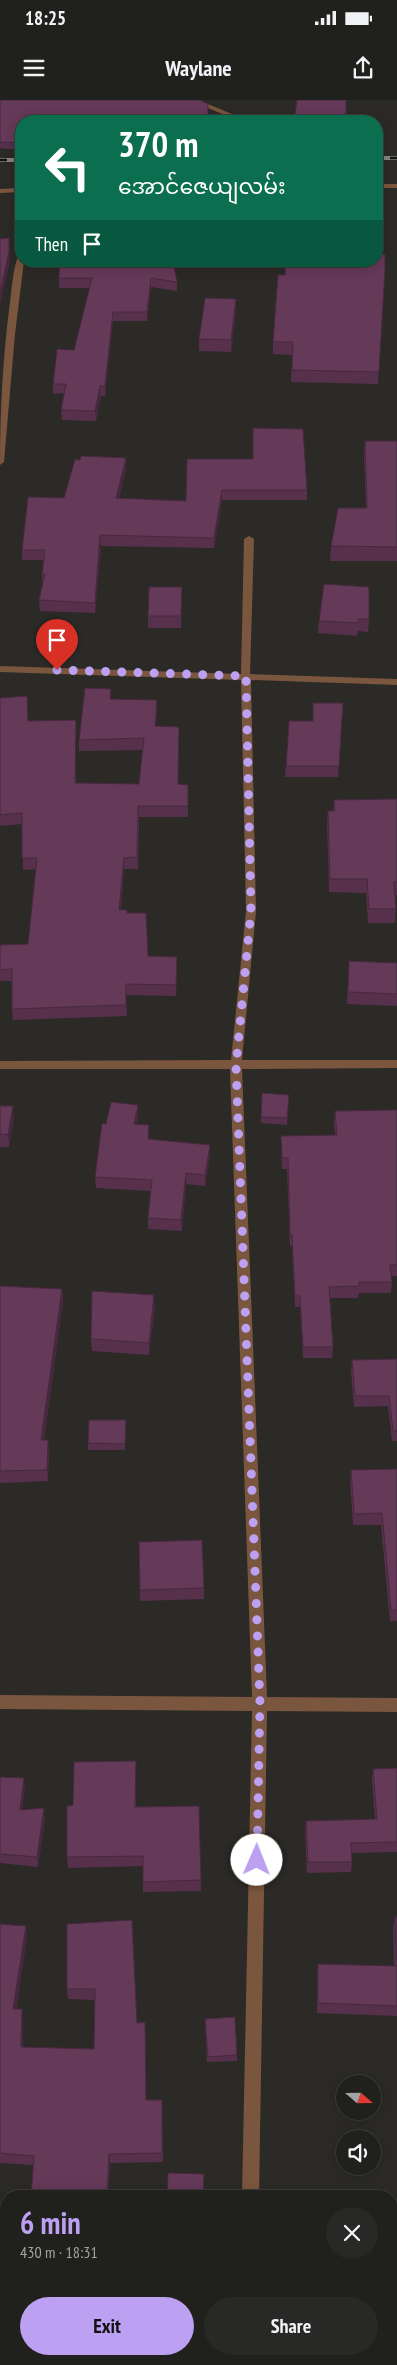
<!DOCTYPE html>
<html lang="en">
<head>
<meta charset="utf-8">
<style>
	body { margin:0; font-family:"PT Sans Narrow","Noto Sans Myanmar",sans-serif; background:#282826; color:#f1f3f6; height:100vh; display:flex; flex-direction:column; font-size:19px; white-space:nowrap }
	* { box-sizing:border-box; margin:0 }
	p { font-size:16px; color:#a2a3a4 }
	.icon { flex:none; width:28px; height:28px; fill:none; stroke:currentColor; stroke-width:2; stroke-linecap:round; stroke-linejoin:round }
	.map { position:relative; flex:1; overflow:hidden }
	.side { position:absolute; left:0px; top:2090px; width:398px; height:175px; display:flex; flex-direction:column; background:#20201d; border-radius:20px 20px 0 0; box-shadow:0 2px 12px #0003,0 0 0 1px #3d3e3b }
	.side>* { flex:none }
	.top-card { position:absolute; left:15px; top:15px; width:368px; height:152px; border-radius:20px; box-shadow:0 2px 12px #0003,0 0 0 1px #3d3e3b; background:#0b6e4f; color:#fff; overflow:hidden }
	.needle { width:32px; rotate:110deg }
	.tools { position:absolute; left:336px; top:1975px; display:grid; gap:10px }
	.tools a { display:grid; place-items:center; width:45px; height:45px; border-radius:50%; background:#20201d; box-shadow:0 2px 12px #0003,0 0 0 1px #3d3e3b; font-size:25px }
	.pin { position:absolute; display:grid; place-items:center; width:42px; height:42px; color:#fff; margin:-51px -21px; border-radius:50% 50% 50% 0; rotate:-45deg; box-shadow:0 0 5px #0007 }
	.pin .icon { rotate:45deg }
	.me { position:absolute; width:55px; margin:-28px; rotate:1deg; stroke-linejoin:round; filter:drop-shadow(0 0 4px #0008) }
	.turn { display:flex; align-items:center; gap:18px; height:105px; padding:0 20px; font-size:22px }
	.turn .icon { width:65px; height:65px; stroke-width:2.5 }
	.turn b { display:block; font-size:35px; line-height:42px }
	.then { display:flex; align-items:center; height:48px; padding:0 20px; background:#0003; gap:10px; font-size:19px }
	.round { display:grid; place-items:center; flex:none; width:52px; height:52px; border-radius:26px; background:#282826 }
	.head { display:flex; align-items:center; justify-content:space-between; height:85px; padding:0 20px }
	h1 { font-size:30px; font-weight:700; line-height:38px; color:#bca0f2 }
	.button { display:flex; gap:10px; margin-top:auto; padding:10px 20px }
	.button a { flex:1; height:58px; border-radius:30px; background:#bca0f2; color:#111; font-size:20px; font-weight:700; line-height:58px; text-align:center }
	.button a+a { background:#282826; color:#f1f3f6 }
	.status { display:flex; justify-content:space-between; align-items:center; height:35px; padding:0 25px; background:#20201d; direction:ltr }
	.status svg { height:14px; fill:currentColor }
	header { display:flex; justify-content:space-between; align-items:center; height:65px; padding:0 20px; background:#20201d; font-size:22px; font-weight:700 }
	.map>svg:first-child { display:block }
	.lines { fill:none; stroke-linecap:round; stroke-linejoin:round }
	.minor { fill:#7b563e; fill-rule:evenodd }
	.rail-casing { stroke:#858482; stroke-width:4 }
	.rail { stroke:#131311; stroke-width:2.5; stroke-dasharray:7; stroke-linecap:butt }
	.wall { fill:#57314c }
	.shaded-wall { fill:#47283e }
	.building { fill:#653958; stroke:#47283e }
	.route { stroke:#bca0f2; stroke-width:9; stroke-dasharray:0 16.2 }
</style>
</head>
<body>
<div class="status"><b>18:25</b><svg viewBox="0 0 49 12"><path d="M0 12V9h3v3zM5 12V6h3v6zM10 12V3h3v9zM15 12V0h3v12zM26 1h20v11H26zM47 4h2v5h-2z"/></svg></div>
<header><svg class="icon" aria-label="menu" viewBox="0 0 24 24"><path d="M4 6h16M4 12h16M4 18h16"/></svg>Waylane<svg class="icon" aria-label="share" viewBox="0 0 24 24"><path d="M12 15V3M7 8l5-5 5 5M5 13v7h14v-7"/></svg></header>
<div class="map">
<svg width="397" height="2265" viewBox="0 0 397 2265">
	<rect width="100%" height="100%" fill="#2b2a27"/>
	<g class="lines">
		<g class="minor">
			<polygon points="189,0 198,0 249,21 239,21"/>
			<rect x="376" y="84" width="21" height="4"/>
			<polygon points="21,88 21,92 0,93 0,89"/>
			<path d="M18,156H21V161H24L15,234L4,362L0,365C0,310 3,256 10,202C12,187 13,170 18,156Z"/>
			<polygon points="249,436 254,439 250,574 397,579 397,585 251,580 256,811 242,960 397,960 397,968 242,969 267,1597 397,1598 397,1612 267,1611 259,2096 242,2096 252,1611 0,1609 0,1595 252,1597 230,969 0,969 0,961 231,960 246,811 241,580 0,572 0,566 241,574 244,439"/>
			<polygon points="234,2259 252,2259 251,2265 233,2265"/>
		</g>
		<g class="rail-casing">
			<g id="rail">
				<polyline points="376,58 397,58"/>
				<polyline points="0,60 21,60"/>
			</g>
		</g>
		<use href="#rail" class="rail"/>
	</g>
	<g class="wall">
		<polygon points="0,0 208,4 208,21 21,21 21,50 0,48"/>
		<polygon points="382,154 385,169 378,284 291,282 292,255 273,254 273,242 285,175"/>
		<polygon points="60,161 177,182 177,191 151,187 147,221 113,221 105,296 101,296 96,321 62,320 61,310 64,293 53,294 53,284 74,250 90,188 59,188 59,178"/>
		<polygon points="236,199 236,211 231,252 199,251 199,239"/>
		<polygon points="365,341 397,341 397,461 330,461 331,446 366,408 364,355"/>
		<polygon points="126,358 126,368 119,398 186,401 187,359 307,390 307,400 222,400 214,448 101,446 95,513 40,511 39,500 42,485 42,474 43,460 22,460 22,450 64,398 80,360"/>
		<polygon points="324,484 369,519 368,532 358,531 357,536 318,533 319,521"/>
		<polygon points="182,487 181,528 148,528 148,516"/>
		<polygon points="0,598 28,621 76,631 76,683 139,684 142,650 79,651 79,640 111,599 157,611 156,626 179,685 188,685 188,717 139,717 138,769 124,769 121,810 127,813 148,856 177,857 176,896 126,895 127,916 13,920 12,909 12,881 0,881 0,845 28,844 36,769 23,770 22,724 0,726"/>
		<polygon points="343,603 338,677 285,677 286,666 313,621"/>
		<polygon points="397,699 397,795 395,795 396,809 395,823 368,823 366,793 329,792 327,724 328,711 333,711 334,700"/>
		<polygon points="349,861 397,863 397,906 347,904"/>
		<polygon points="262,993 289,995 287,1025 261,1023"/>
		<polygon points="0,1006 14,1019 9,1047 0,1047"/>
		<polygon points="397,1010 397,1176 391,1176 392,1182 391,1193 359,1193 358,1198 330,1198 333,1247 332,1258 303,1258 300,1207 295,1207 292,1146 290,1146 287,1069 282,1069 281,1048 281,1036 335,1035 334,1023 335,1011"/>
		<polygon points="138,1016 137,1024 149,1036 149,1039 210,1045 210,1056 205,1086 186,1084 182,1131 148,1129 148,1118 151,1091 96,1088 95,1077 106,1024"/>
		<polygon points="0,1186 62,1189 63,1201 44,1340 48,1340 49,1352 48,1381 0,1383"/>
		<polygon points="155,1207 149,1255 92,1251 91,1239"/>
		<polygon points="397,1259 397,1341 392,1341 388,1306 354,1307 351,1270 352,1260"/>
		<polygon points="126,1320 125,1350 88,1350 88,1343"/>
		<polygon points="397,1369 397,1521 390,1521 381,1425 353,1425 350,1381 351,1370"/>
		<polygon points="139,1442 204,1488 204,1499 140,1501"/>
		<polygon points="397,1668 397,1752 352,1753 352,1762 351,1772 307,1773 305,1731 306,1721 375,1719 372,1679 373,1669"/>
		<polygon points="136,1672 136,1707 199,1706 201,1791 143,1792 143,1766 68,1768 67,1757 73,1705"/>
		<polygon points="0,1677 25,1688 22,1709 45,1718 38,1767 0,1763"/>
		<polygon points="395,1817 397,1817 397,1916 317,1913 317,1873 318,1864 394,1866 393,1827"/>
		<polygon points="0,1824 26,1826 27,1837 16,1909 23,1919 23,1947 94,1949 95,1900 68,1899 67,1889 67,1824 137,1923 146,1933 146,2000 162,2000 163,2062 110,2063 108,2096 31,2096 33,2065 0,2063"/>
		<polygon points="205,1924 237,1955 237,1961 207,1962"/>
		<polygon points="391,2150 397,2151 397,2185 391,2185"/>
		<polygon points="269,2259 308,2259 308,2264 286,2265 269,2265"/>
	</g>
	<g class="shaded-wall">
		<polygon points="9,138 10,161 0,205 0,193"/>
		<polygon points="151,178 151,187 147,221 147,212"/>
		<polygon points="236,199 236,211 231,252 231,240"/>
		<polygon points="113,212 113,221 105,296 105,286"/>
		<polygon points="100,286 101,296 96,321 95,311"/>
		<polygon points="126,358 126,368 117,408 116,398"/>
		<polygon points="222,390 222,400 214,448 214,438"/>
		<polygon points="100,435 101,446 95,513 95,503"/>
		<polygon points="157,600 157,611 155,637 155,626"/>
		<polygon points="124,758 124,769 120,821 119,810"/>
		<polygon points="177,857 177,868 176,896 176,885"/>
		<polygon points="138,1005 138,1016 135,1035 134,1024"/>
		<polygon points="13,1006 14,1019 9,1047 8,1035"/>
		<polygon points="210,1045 210,1056 205,1086 205,1075"/>
		<polygon points="186,1073 186,1084 182,1131 181,1120"/>
		<polygon points="62,1189 63,1201 42,1352 41,1340"/>
		<polygon points="154,1195 155,1207 149,1255 149,1243"/>
		<polygon points="48,1340 49,1352 48,1381 47,1370"/>
		<polygon points="24,1678 25,1688 21,1719 20,1710"/>
		<polygon points="44,1708 45,1718 38,1767 37,1757"/>
		<polygon points="26,1826 27,1837 15,1920 13,1909"/>
		<polygon points="22,1909 23,1919 23,1957 21,1947"/>
		<polygon points="109,2054 110,2063 108,2096 107,2096"/>
	</g>
	<g class="building">
		<polygon points="0,0 200,0 208,4 208,17 200,17 201,21 21,21 21,43 0,42"/>
		<polygon points="297,0 346,0 346,21 294,21"/>
		<polygon points="376,131 381,131 382,154 385,154 385,169 379,272 292,270 293,242 273,242 278,175 285,175 286,161 376,161"/>
		<polygon points="9,138 9,152 0,193 0,139"/>
		<polygon points="60,161 173,161 177,182 151,178 147,212 113,212 105,286 100,286 95,311 61,310 66,284 53,284 57,249 74,250 92,178 59,178"/>
		<polygon points="205,198 236,199 231,240 199,239"/>
		<polygon points="253,328 303,329 307,390 222,390 214,438 100,435 95,503 39,500 45,474 42,474 45,450 22,450 28,397 64,398 75,359 80,360 81,356 126,358 116,398 186,401 187,359 253,359"/>
		<polygon points="365,341 397,341 397,447 331,446 338,408 367,408"/>
		<polygon points="324,484 369,487 369,519 358,519 358,523 319,521"/>
		<polygon points="149,487 182,487 181,516 148,516"/>
		<polygon points="85,588 111,589 110,599 157,600 155,626 179,627 178,684 188,685 188,706 138,706 137,757 124,758 119,810 127,810 127,813 146,813 148,856 177,857 176,885 126,884 126,905 12,909 12,869 0,870 0,845 28,844 37,758 22,758 22,713 0,715 0,598 27,596 28,621 76,620 75,683 139,684 144,638 79,640"/>
		<polygon points="313,603 343,603 339,666 286,666 289,621 313,621"/>
		<polygon points="397,699 397,782 394,782 396,809 369,809 367,779 330,779 328,711 335,711 334,700"/>
		<polygon points="349,861 397,863 397,894 348,892"/>
		<polygon points="262,993 289,995 287,1018 261,1017"/>
		<polygon points="111,1002 138,1005 134,1024 149,1025 148,1039 210,1045 205,1075 186,1073 181,1120 148,1118 152,1080 95,1077 102,1023 106,1024"/>
		<polygon points="0,1006 13,1006 8,1035 0,1034"/>
		<polygon points="397,1010 397,1165 390,1165 392,1182 359,1182 359,1186 329,1187 333,1247 303,1247 300,1196 295,1196 292,1135 290,1134 288,1058 282,1058 281,1036 337,1035 335,1011"/>
		<polygon points="0,1186 62,1189 41,1340 48,1340 47,1370 0,1371"/>
		<polygon points="92,1191 154,1195 149,1243 91,1239"/>
		<polygon points="397,1259 397,1331 393,1331 389,1296 355,1296 352,1260"/>
		<polygon points="89,1320 126,1320 125,1344 88,1343"/>
		<polygon points="397,1369 397,1510 391,1510 382,1413 354,1414 351,1370"/>
		<polygon points="202,1440 204,1488 140,1490 139,1442"/>
		<polygon points="136,1661 135,1707 199,1706 201,1780 143,1782 143,1756 67,1757 67,1706 73,1705 74,1662"/>
		<polygon points="397,1668 397,1742 351,1743 352,1762 308,1762 306,1721 377,1719 373,1669"/>
		<polygon points="0,1677 24,1678 20,1710 44,1708 37,1757 0,1754"/>
		<polygon points="395,1817 397,1817 397,1859 396,1859"/>
		<polygon points="132,1820 137,1923 145,1922 146,2000 162,2000 162,2053 109,2054 107,2096 31,2096 34,2056 0,2053 0,1824 26,1826 13,1909 22,1909 21,1947 94,1949 95,1889 67,1889 67,1824"/>
		<polygon points="318,1864 397,1866 397,1906 318,1903"/>
		<polygon points="235,1917 237,1955 208,1957 205,1919"/>
		<polygon points="168,2073 204,2074 203,2096 167,2096"/>
		<polygon points="391,2150 397,2151 397,2177 391,2177"/>
		<polygon points="32,2259 115,2259 114,2265 32,2265"/>
	</g>
	<g class="lines">
		<polyline class="route" points="57,570 246,576 251,811 236,966 260,1603 257,1760"/>
	</g>
</svg>
<div class="tools">
<a><svg class="needle" viewBox="-14 -14 28 28"><path d="M0-13l5 13h-10z" fill="#e53935"/><path d="M0 13l5-13h-10z" fill="#a2a3a4"/></svg></a>
<a><svg class="icon" aria-label="sound" viewBox="0 0 24 24"><path d="M4 9h4l5-4v14l-5-4H4zM17 9q2 3 0 6"/></svg></a>
</div>
<div class="pin" style="left:57px;top:570px;background:#d93025"><svg class="icon" aria-label="arrive" viewBox="0 0 24 24"><path d="M6 21V4h12l-3 4 3 4H6"/></svg></div>
<svg class="me" style="left:257px;top:1760px" viewBox="-20 -20 40 40"><circle r="19" fill="#fff"/><path d="M0-13L10 11 0 6-10 11z" fill="#bca0f2"/></svg>
<div class="top-card">
<div class="turn"><svg class="icon" aria-label="left" viewBox="0 0 24 24"><path d="M17 20v-9H6M10 6l-5 5 5 5"/></svg><div><b>370 m</b>အောင်ဇေယျလမ်း</div></div>
<div class="then">Then<svg class="icon" aria-label="arrive" viewBox="0 0 24 24"><path d="M6 21V4h12l-3 4 3 4H6"/></svg></div>
</div>
<section class="side">
<div class="head"><div><h1>6 min</h1><p>430 m · 18:31</p></div><a class="round"><svg class="icon" aria-label="close" viewBox="0 0 24 24"><path d="M6 6l12 12M18 6L6 18"/></svg></a></div>
<div class="button"><a>Exit</a><a>Share</a></div>
</section>
</div>
</body>
</html>
